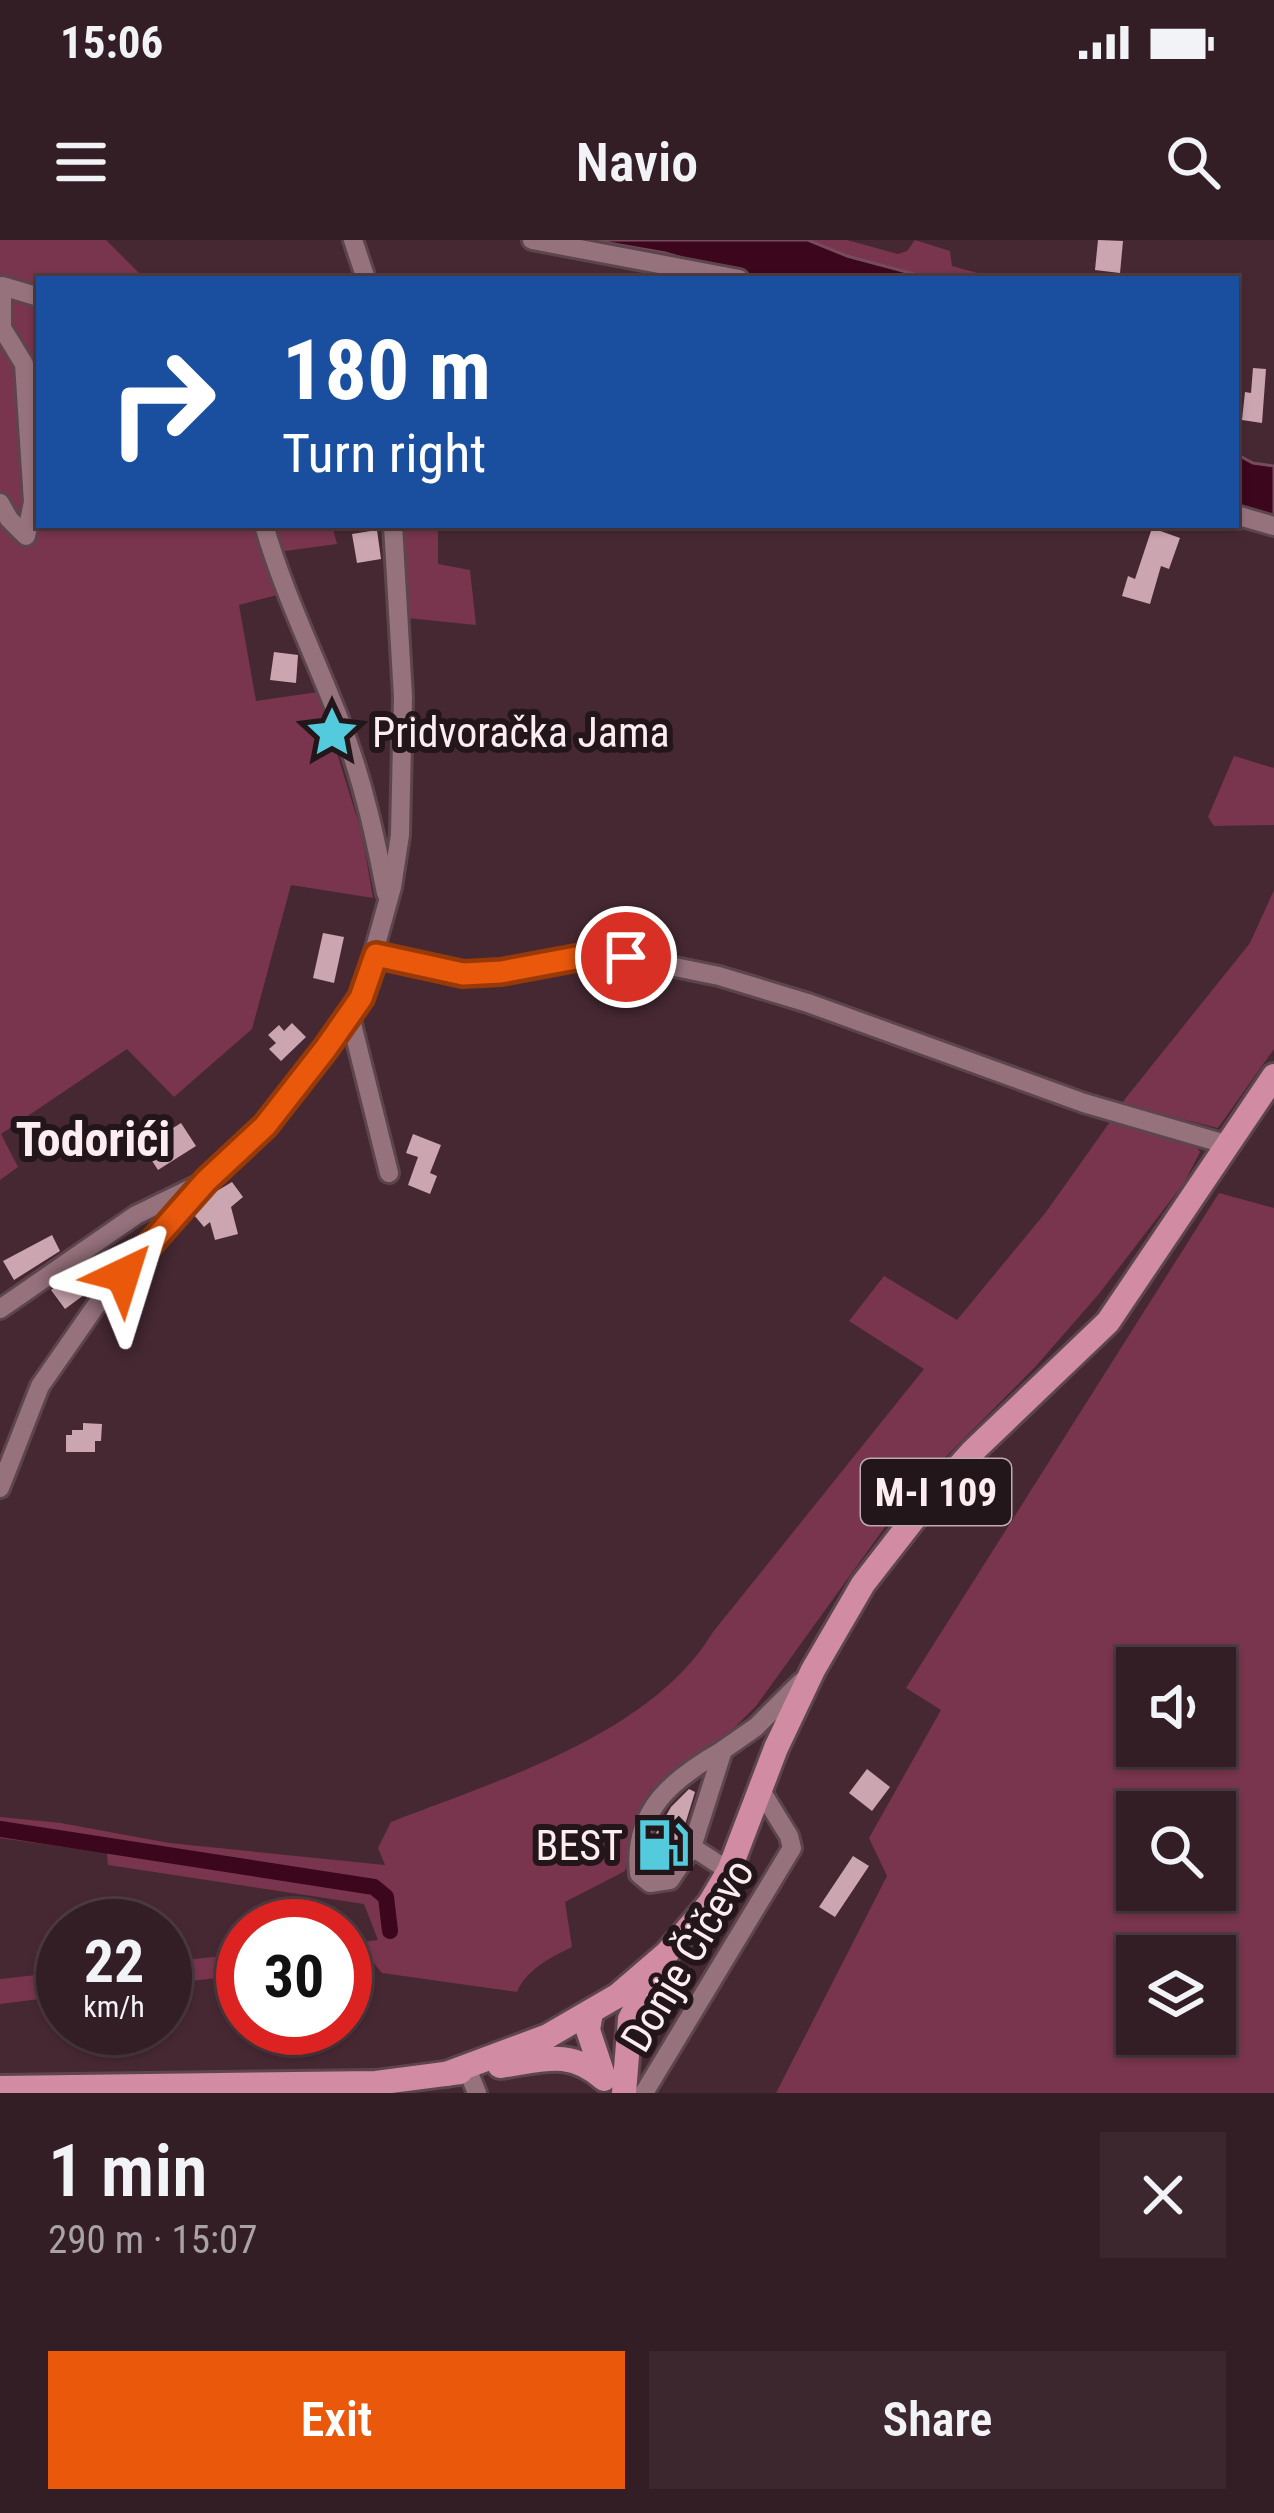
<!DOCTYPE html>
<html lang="en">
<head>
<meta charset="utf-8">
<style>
	body { margin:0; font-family:"Roboto Condensed",sans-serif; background:#3c272e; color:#f1f3f6; height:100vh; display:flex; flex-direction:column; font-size:45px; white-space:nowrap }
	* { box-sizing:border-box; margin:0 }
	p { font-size:39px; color:#a9a2a7 }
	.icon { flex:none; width:66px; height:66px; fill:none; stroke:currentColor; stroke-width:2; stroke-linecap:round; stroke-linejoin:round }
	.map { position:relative; height:1853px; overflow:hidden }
	.drawer { display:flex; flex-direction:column; background:#341e26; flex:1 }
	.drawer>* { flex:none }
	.banner { position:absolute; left:36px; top:36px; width:1203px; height:252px; border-radius:0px; box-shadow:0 3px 9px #0004,0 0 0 3px #4e3c43; background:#1a4fa0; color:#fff; overflow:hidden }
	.buttons { position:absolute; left:1116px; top:1407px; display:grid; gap:24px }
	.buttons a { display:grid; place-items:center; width:120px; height:120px; border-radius:0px; background:#341e26; box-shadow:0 3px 9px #0004,0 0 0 3px #4e3c43; font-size:60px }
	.speed { position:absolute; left:36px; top:1659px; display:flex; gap:24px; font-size:60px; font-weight:700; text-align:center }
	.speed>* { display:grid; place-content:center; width:156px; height:156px; border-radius:50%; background:#341e26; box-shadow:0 3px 9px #0004,0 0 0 3px #4e3c43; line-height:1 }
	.speed small { font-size:30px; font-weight:400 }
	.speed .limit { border:18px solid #d22; background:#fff; color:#111 }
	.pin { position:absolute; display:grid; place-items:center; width:102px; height:102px; color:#fff; margin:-51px; border:6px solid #fff; border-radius:50%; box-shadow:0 3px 12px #0007 }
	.me { position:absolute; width:132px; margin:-66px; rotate:41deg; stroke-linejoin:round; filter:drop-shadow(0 0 9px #0008) }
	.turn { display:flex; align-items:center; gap:42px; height:252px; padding:0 48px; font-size:54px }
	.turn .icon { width:156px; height:156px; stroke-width:2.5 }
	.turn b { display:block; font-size:84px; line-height:102px }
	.round { display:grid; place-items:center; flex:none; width:126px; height:126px; border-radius:0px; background:#3c272e }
	.head { display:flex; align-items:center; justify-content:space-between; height:204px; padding:0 48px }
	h1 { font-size:72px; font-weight:600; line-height:90px }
	.button { display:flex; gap:24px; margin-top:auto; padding:24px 48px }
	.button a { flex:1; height:138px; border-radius:0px; background:#ea580c; color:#fff; font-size:48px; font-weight:600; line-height:138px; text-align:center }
	.button a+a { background:#3c272e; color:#f1f3f6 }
	.status { display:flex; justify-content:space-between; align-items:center; height:84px; padding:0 60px; background:#341e26; direction:ltr }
	.status svg { height:33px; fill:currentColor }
	header { display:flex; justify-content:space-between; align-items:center; height:156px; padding:0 48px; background:#341e26; font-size:54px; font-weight:600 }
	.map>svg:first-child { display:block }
	.green { fill:#78354d; fill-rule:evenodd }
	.water { fill:#3c061d; stroke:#764b5c; stroke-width:3 }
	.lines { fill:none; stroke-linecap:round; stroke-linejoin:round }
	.canal { stroke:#3c061d; stroke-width:16 }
	.building { fill:#cba5b0 }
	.minor-casing { stroke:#5d454d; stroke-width:24 }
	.major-casing { stroke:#5d454d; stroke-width:30 }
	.minor { stroke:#96727d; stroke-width:18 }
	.major { stroke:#d18ba2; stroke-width:24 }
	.route-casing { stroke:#983908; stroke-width:30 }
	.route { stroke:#ea580c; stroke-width:21 }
	.labels { text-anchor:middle; stroke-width:12; stroke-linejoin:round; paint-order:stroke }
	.shield { fill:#23161a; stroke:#bcacb0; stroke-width:3 }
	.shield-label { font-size:39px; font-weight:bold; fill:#fdecf0 }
	.poi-label { font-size:42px; fill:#fdecf0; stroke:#23161a; text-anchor:start }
	.street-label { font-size:42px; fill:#fdecf0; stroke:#23161a }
	.quarter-label { font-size:48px; font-weight:bold; fill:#fdecf0; stroke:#23161a }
</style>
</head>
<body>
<div class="status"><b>15:06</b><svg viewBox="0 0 49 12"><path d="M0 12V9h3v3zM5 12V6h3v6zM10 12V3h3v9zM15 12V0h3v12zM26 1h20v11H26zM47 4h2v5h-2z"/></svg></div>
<header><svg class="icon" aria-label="menu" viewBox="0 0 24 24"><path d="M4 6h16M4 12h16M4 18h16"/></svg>Navio<svg class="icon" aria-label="search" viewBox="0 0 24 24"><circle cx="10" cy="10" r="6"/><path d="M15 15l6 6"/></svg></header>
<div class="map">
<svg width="1274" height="1853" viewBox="0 0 1274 1853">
	<rect width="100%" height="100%" fill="#462832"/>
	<g class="green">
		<polygon points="0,0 106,0 145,39 39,39 39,285 332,285 337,304 278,312 292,351 239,365 256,461 318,452 362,594 373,658 291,645 252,789 174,857 127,809 1,894 18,927 0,940"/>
		<polygon points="808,0 847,0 898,14 907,11 915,0 950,11 952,26 999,39 933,39 847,16"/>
		<polygon points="403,285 438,285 438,324 470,330 476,385 407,378"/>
		<polygon points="1234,516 1274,528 1274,585 1214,586 1208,577"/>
		<polygon points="1274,650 1274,809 1218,888 1121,864 1250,703"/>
		<path d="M1112,879L1195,904L1200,912L1184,943L1098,1055L1036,1126L908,1255L756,1466L734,1488L650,1551L625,1631L565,1662L572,1707C551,1717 526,1730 517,1752L382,1733L372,1721L345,1724V1704L378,1700L364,1664L108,1625L107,1613L0,1598V1577L61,1583L169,1603L385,1625L378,1608L391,1582C498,1540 651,1495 713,1392L924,1129L849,1081L884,1036L957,1080L1046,972Z"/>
		<path d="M1219,953L1274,968V1853H776L887,1636L869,1598L941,1470L906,1448ZM1137,1428H1215V1506H1137ZM1137,1572H1215V1650H1137ZM1137,1716H1215V1794H1137Z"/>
		<polygon points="243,1714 243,1735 165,1744 165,1722"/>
		<polygon points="63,1732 63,1756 0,1764 0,1739"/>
	</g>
	<g class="water">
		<polygon points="591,0 808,0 847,16 933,39 756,39 665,13"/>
		<polygon points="1236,214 1253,223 1274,226 1274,281 1236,269"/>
	</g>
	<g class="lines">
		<polyline class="canal" points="0,1589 374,1647 386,1657 390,1691"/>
	</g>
	<g class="building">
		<polygon points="1098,0 1123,1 1120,33 1095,30"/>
		<polygon points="1253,128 1266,129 1262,183 1242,180 1245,152 1251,153"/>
		<polygon points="1152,288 1180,298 1169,329 1161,326 1150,364 1122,356 1128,336 1135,339"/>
		<polygon points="377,290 381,319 357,323 352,294"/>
		<polygon points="274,412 298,415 296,443 270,440"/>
		<polygon points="323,693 344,697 334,743 313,738"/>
		<polygon points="292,783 306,797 281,821 269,809 276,803 268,795 279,785 284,791"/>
		<polygon points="181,883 196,906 158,930 143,907"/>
		<polygon points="413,894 441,905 430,933 437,936 430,954 408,945 418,917 406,913"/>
		<polygon points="232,942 243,957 231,967 238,994 215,1000 210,982 204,987 194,975 210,955"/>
		<polygon points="52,995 60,1011 14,1040 3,1021"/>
		<polygon points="108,1011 116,1023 86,1049 88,1052 65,1069 51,1050"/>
		<polygon points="83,1183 102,1184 101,1201 95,1201 95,1212 66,1212 66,1195 72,1195 72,1190 83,1190"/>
		<polygon points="867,1529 890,1547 872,1571 849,1553"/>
		<polygon points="689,1549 695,1552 680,1601 662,1627 652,1622 655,1595 671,1567"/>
		<polygon points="853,1616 869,1626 835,1677 819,1667"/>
	</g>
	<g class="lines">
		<g class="minor-casing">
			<g id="minor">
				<polyline points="353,0 366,39"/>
				<polyline points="532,0 739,39"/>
				<polyline points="0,263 9,279 26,296 33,262 24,124 2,88 2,46 39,57"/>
				<polyline points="1236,275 1274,286"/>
				<path d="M264,285C285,359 321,428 347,500C365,550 376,601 386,653"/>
				<polyline points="375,715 463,734 501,732 576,718 626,717 719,736 808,763 1084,863 1225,904"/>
				<polyline points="350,776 389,933"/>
				<polyline points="0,1069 136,975 206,941 265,886 361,758 392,647 400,595 403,457 393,285"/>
				<polyline points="0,1248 40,1146 95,1067 197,951"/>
				<path d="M692,1607L670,1640L650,1643L639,1634C632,1570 674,1538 723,1510"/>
				<polyline points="729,1631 692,1607 723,1510 756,1487 801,1442"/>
				<polyline points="468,1831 477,1853"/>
				<polyline points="644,1853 792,1608 789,1596 760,1549"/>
			</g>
		</g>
		<g class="major-casing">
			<g id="major">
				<polyline points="591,1772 588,1790 604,1838"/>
				<path d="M500,1826C542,1820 570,1808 604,1839"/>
				<polyline points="446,1834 548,1796 617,1756 667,1713 710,1663 729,1631 776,1508 813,1430 863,1344 926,1263 972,1212 1108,1082 1274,836"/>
				<polyline points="0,1848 376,1843 460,1832"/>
				<polyline points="624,1853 630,1779 653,1736"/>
			</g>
		</g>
		<use href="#minor" class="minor"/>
		<use href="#major" class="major"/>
	</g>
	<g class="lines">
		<g class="route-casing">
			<polyline id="route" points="123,1035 206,941 265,886 326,808 361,758 376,715 463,734 501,732 576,718 626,717"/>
		</g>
		<use href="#route" class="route"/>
	</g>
	<defs>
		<g id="sight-bare" transform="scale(4.14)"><path d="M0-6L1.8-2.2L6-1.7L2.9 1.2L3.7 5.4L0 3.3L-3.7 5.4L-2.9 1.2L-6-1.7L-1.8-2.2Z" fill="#54cadd" stroke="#23161a" stroke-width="2.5" paint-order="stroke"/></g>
		<g id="fuel-bare" transform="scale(4.14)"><path d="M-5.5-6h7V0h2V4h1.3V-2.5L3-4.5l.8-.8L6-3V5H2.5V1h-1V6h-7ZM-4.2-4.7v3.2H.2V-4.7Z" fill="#54cadd" stroke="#23161a" stroke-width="2.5" paint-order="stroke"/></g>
	</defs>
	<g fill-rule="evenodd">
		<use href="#sight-bare" x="332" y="492"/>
		<use href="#fuel-bare" x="663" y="1605"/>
	</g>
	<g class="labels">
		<rect class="shield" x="861" y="1219" width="150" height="66" rx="9"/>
		<g class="shield-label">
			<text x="936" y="1266">M-I 109</text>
		</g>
		<g class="poi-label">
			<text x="372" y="507">Pridvoračka Jama</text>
			<text x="623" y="1620" text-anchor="end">BEST</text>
		</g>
		<g class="street-label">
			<text transform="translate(687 1715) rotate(-59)" y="15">Donje Čičevo</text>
		</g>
		<g class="quarter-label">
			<text x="93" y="916">Todorići</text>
		</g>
	</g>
</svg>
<div class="buttons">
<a><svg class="icon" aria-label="sound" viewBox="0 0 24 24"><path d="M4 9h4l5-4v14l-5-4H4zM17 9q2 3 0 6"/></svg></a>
<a><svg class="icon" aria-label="search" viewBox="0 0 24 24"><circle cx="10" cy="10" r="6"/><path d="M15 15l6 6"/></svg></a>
<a><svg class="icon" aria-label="layers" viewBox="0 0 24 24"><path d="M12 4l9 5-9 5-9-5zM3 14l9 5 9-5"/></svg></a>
</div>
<div class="speed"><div>22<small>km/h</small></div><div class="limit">30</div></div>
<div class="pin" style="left:626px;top:717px;background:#d93025"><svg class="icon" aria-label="arrive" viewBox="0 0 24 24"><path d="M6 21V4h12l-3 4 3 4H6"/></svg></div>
<svg class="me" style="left:123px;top:1035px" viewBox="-20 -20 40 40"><path d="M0-17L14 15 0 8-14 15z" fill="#ea580c" stroke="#fff" stroke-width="4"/></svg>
<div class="banner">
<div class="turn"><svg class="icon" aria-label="right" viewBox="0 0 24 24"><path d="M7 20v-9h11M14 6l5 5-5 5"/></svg><div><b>180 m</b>Turn right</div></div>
</div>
</div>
<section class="drawer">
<div class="head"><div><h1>1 min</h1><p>290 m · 15:07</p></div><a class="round"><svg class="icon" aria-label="close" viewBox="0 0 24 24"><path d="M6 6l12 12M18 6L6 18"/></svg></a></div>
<div class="button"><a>Exit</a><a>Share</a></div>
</section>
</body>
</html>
